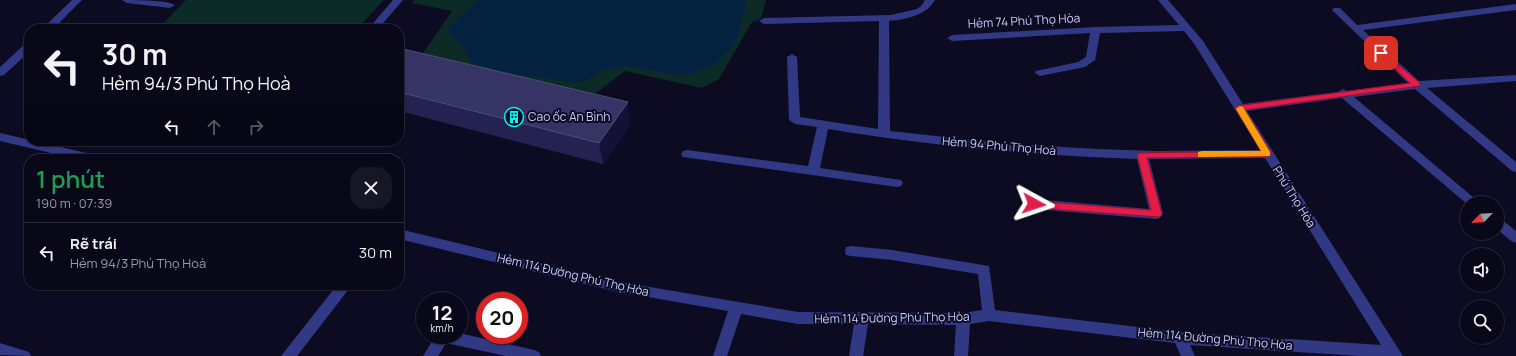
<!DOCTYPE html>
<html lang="vi">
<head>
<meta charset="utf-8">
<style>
	body { margin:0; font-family:Manrope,sans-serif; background:#171626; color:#f1f3f6; height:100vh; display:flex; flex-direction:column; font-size:15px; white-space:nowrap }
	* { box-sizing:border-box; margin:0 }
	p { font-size:13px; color:#999aa2 }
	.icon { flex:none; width:22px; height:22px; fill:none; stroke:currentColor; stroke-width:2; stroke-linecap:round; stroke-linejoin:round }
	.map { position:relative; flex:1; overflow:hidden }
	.drawer { position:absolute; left:24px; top:154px; width:380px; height:136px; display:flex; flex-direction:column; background:#090819; border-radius:16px; box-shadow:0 1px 3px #0004,0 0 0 1px #292938 }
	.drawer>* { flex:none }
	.guide { position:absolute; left:24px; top:24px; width:380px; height:122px; border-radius:16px; box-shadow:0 1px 3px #0004,0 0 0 1px #292938; background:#090819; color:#f1f3f6; overflow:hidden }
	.needle { width:26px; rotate:246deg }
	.tools { position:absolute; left:1460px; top:196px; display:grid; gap:8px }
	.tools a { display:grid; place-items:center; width:44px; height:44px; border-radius:50%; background:#090819; box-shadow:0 1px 3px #0004,0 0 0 1px #292938; font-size:20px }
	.speed { position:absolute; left:416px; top:292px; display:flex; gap:8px; font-size:20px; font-weight:700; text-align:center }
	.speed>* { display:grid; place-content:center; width:52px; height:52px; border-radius:50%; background:#090819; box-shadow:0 1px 3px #0004,0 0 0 1px #292938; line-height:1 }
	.speed small { font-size:10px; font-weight:400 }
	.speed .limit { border:6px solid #d22; background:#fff; color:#111 }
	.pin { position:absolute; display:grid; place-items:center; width:34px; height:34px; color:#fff; margin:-17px; border-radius:8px; box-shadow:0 2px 6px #0006 }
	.me { position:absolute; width:44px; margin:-22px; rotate:95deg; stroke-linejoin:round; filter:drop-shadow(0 0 3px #0008) }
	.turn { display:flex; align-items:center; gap:14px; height:84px; padding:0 12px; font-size:18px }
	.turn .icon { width:52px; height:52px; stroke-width:2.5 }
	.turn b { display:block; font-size:28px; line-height:34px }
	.lanes { display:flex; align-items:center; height:38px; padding:0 12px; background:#0003; justify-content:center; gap:20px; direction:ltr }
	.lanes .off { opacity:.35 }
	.round { display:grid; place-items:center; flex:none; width:42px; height:42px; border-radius:16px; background:#171626 }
	.head { display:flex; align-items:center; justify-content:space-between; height:68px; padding:0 12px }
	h1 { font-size:24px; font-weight:600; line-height:30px; color:#1e9e55 }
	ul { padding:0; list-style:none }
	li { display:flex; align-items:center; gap:12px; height:60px; padding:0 12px; border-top:1px solid #292938 }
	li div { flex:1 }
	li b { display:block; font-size:15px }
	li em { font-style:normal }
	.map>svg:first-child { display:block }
	.green { fill:#0d2b26 }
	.water { fill:#042240 }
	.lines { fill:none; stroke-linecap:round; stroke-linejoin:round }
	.minor { fill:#313985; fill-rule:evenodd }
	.wall { fill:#242251 }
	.shaded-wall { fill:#131136 }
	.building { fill:#363464; stroke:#4d4c7c }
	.route { fill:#e11d48; stroke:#92132f }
	.slow { fill:#f59e0b }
	.labels { text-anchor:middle; stroke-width:4; stroke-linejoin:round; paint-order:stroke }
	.street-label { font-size:12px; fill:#cacbff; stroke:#0c0b21 }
	.poi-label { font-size:12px; fill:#cacbff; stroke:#0c0b21; text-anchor:start }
</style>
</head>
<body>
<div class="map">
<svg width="1516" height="356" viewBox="0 0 1516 356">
	<rect width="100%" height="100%" fill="#0c0b21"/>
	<g class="green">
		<polygon points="186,0 384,0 357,29 158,29"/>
		<polygon points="414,0 766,0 761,19 752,22 719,79 702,88 625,71 588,99 419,59 452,11 412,3"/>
	</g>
	<path class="water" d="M478,0H746L740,31L732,47L711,67L687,75H677L627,66L602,71L583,82L575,83L503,72L470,62C465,43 459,46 448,33L449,27Z"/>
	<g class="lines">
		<g class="minor">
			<polygon points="72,0 82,0 53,29 42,29"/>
			<path d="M122,0C134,0 167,0 175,5L170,8L127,3Z"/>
			<polygon points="393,0 403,0 378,29 368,29"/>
			<path d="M925,0H935C926,16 906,19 889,21L890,131L1010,144L1097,149L1156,151L1260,150L1195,45L1184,31L1100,33L1095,60L1085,67L1040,76L1035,73L1036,71L1078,62L1086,57L1090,33L952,41L947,38L952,35L1096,27L1179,25L1158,0H1168L1203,41L1243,104L1338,92L1343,89L1347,91L1408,83L1334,12L1332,10L1334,8H1340L1357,25L1516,4V10L1363,30L1419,81L1516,75V81L1427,88L1516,162V172L1512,171L1415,89L1354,97L1480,203L1467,204L1342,98L1247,111L1403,356H1360L1190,345L1195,356H1181L1175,343L989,321L970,324L968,356H954L956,325L868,324L863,356H849L854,324H798L741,314L727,356H713L728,311L614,291L399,239V229L614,281L798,312L963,313L982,310L978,274L892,260L851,256L846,255L845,251L846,247L851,246L892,250L989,266L995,310L1180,332L1381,345L1265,158L1149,159L1163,214L1161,217L1157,219L1033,209L1029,207L1027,204L1029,201L1033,199L1149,209L1137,159C1033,155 930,146 828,129L820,168L901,180L903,183L901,186L897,187L683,157L681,154L683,151L687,150L808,166L817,127L795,124L789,120L787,57L792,54L797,57L800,117L878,129L879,21L764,24L759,21L764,18L891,15L917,9L922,5Z"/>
			<polygon points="29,43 29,52 4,75 0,76 0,67 25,44"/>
			<polygon points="0,133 95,155 101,159 77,159 0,141"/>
			<polygon points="1497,217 1501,219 1516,231 1516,243 1511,241 1497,229"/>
			<polygon points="337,285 352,285 297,356 281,356"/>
			<polygon points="459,333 534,350 539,352 541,356 506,356 446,343 438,356 423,356 436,335 459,335"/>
			<polygon points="0,343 29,352 31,356 0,355"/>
		</g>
	</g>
	<polygon class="wall" points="399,48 631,124 603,164 399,111"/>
	<polygon class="shaded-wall" points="628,102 631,124 603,164 599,143"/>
	<polygon class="building" points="399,48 628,102 599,143 399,92"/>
	<polygon class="route" points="1381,50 1420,83 1420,86 1245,110 1272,154 1267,157 1147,158 1162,214 1160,217 1034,208 1029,204 1034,201 1151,210 1137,155 1139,153 1261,151 1235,108 1236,106 1410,83 1379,54 1379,51"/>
	<polygon class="slow" points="1240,106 1243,107 1270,152 1270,156 1198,157 1198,152 1202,151 1261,151 1236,109"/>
	<defs>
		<g id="building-ring" transform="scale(1)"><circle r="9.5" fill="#0c0b21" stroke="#00f5ee" stroke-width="1.5"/><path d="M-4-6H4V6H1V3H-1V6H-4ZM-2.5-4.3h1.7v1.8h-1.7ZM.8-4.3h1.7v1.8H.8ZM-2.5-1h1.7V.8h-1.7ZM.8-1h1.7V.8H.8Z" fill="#00f5ee"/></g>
	</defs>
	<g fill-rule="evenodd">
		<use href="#building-ring" x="514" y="117"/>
	</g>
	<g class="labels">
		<g class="street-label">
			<text transform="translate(1024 21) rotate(-3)" y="4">Hẻm 74 Phú Thọ Hòa</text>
			<text transform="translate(999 146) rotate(5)" y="4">Hẻm 94 Phú Thọ Hoà</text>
			<text transform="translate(1294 197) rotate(58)" y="4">Phú Thọ Hòa</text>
			<text transform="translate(573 275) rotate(13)" y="4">Hẻm 114 Đường Phú Thọ Hòa</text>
			<text transform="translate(892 318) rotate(-1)" y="4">Hẻm 114 Đường Phú Thọ Hòa</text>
			<text transform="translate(1215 339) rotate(5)" y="4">Hẻm 114 Đường Phú Thọ Hòa</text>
		</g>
		<g class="poi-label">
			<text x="528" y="121">Cao ốc An Bình</text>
		</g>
	</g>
</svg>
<div class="tools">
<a><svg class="needle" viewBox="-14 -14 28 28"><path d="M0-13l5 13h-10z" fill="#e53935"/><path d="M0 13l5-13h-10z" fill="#999aa2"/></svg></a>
<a><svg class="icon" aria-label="sound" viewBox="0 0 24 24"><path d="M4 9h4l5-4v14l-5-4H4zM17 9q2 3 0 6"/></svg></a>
<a><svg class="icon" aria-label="search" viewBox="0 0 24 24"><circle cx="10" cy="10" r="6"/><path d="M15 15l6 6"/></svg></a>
</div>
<div class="speed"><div>12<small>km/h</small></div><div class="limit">20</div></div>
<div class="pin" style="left:1381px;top:53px;background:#d93025"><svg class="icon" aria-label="arrive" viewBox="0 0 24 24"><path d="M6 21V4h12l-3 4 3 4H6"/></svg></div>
<svg class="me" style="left:1034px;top:204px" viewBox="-20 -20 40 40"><path d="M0-17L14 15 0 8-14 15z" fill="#e11d48" stroke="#fff" stroke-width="4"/></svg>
<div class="guide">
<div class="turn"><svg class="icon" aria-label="left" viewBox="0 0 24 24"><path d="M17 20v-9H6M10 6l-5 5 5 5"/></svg><div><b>30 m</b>Hẻm 94/3 Phú Thọ Hoà</div></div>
<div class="lanes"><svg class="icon" aria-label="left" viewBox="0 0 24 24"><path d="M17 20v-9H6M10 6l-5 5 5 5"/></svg><svg class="icon off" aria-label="ahead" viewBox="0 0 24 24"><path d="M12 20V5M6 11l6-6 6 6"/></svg><svg class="icon off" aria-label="right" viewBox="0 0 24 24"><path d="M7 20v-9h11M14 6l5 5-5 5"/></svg></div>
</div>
<section class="drawer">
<div class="head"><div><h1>1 phút</h1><p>190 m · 07:39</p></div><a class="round"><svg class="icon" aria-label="close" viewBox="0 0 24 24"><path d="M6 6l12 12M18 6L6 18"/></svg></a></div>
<ul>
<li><svg class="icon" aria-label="left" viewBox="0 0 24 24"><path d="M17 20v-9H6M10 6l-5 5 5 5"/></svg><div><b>Rẽ trái</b><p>Hẻm 94/3 Phú Thọ Hoà</p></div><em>30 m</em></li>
</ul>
</section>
</div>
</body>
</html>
